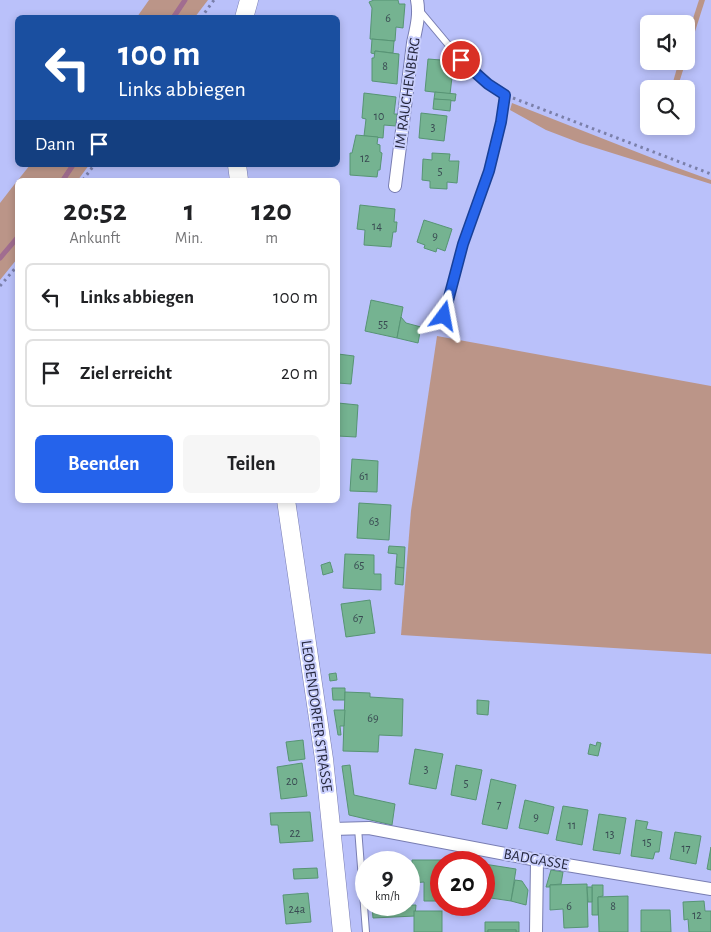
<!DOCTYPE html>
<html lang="de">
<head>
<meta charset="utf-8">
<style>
	body { margin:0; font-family:"Alegreya Sans",sans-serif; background:#f6f6f6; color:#202124; height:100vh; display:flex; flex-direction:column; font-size:19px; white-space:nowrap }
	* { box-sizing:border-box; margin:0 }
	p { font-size:16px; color:#757577 }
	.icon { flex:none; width:28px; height:28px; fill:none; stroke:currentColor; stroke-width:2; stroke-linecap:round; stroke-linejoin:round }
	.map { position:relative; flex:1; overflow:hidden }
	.panel { position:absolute; left:15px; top:178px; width:325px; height:325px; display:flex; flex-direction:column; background:#fff; border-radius:8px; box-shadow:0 2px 8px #0003 }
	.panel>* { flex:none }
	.hud { position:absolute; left:15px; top:15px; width:325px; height:152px; border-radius:8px; box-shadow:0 2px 8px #0003; background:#1a4fa0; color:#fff; overflow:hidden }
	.buttons { position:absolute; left:640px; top:15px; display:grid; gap:10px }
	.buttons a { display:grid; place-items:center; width:55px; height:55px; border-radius:8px; background:#fff; box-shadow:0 2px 8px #0003; font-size:25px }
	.speed { position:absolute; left:355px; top:851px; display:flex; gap:10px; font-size:25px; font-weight:700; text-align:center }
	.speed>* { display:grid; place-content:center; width:65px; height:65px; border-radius:50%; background:#fff; box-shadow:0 2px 8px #0003; line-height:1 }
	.speed small { font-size:12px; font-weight:400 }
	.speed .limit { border:8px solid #d22; background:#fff; color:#111 }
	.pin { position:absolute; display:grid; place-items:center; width:42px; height:42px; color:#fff; margin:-21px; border:2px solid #fff; border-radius:50%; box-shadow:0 1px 5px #0007 }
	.me { position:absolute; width:55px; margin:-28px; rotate:13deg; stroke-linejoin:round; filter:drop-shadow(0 0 4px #0008) }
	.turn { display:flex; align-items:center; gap:18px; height:105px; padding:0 20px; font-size:22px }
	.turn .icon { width:65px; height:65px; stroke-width:2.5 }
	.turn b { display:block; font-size:35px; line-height:42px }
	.then { display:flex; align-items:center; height:48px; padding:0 20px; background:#0003; gap:10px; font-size:19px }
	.eta { display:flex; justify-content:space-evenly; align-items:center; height:85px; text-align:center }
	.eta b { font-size:30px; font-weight:700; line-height:35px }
	.primary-button { display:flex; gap:10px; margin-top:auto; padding:10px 20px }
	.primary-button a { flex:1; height:58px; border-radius:8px; background:#2563eb; color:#fff; font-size:20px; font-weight:700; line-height:58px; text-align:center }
	.primary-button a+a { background:#f6f6f6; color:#202124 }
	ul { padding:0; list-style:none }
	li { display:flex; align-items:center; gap:15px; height:68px; margin:0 10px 8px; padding:0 10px; border:2px solid #e0e0e0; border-radius:8px }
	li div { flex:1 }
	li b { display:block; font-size:19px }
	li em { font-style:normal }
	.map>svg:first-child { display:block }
	.green { fill:#bb9588 }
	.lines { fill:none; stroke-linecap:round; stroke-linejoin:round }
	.stream { stroke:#a16d90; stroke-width:5 }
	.building { fill:#75b391; stroke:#579474 }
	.lane-casing { stroke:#787db2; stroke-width:8 }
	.street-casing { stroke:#787db2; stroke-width:14 }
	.secondary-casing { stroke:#787db2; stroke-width:19 }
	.path { stroke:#7a7fa9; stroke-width:3; stroke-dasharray:2.5 4; stroke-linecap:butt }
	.lane { stroke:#fff; stroke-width:6 }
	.street { stroke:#fff; stroke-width:12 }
	.secondary { stroke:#fff; stroke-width:18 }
	.route-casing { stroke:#184099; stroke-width:12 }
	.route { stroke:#2563eb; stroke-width:9 }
	.labels { text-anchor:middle; stroke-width:4; stroke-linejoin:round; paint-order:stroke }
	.number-label { font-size:12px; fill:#394a52 }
	.street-label { font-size:15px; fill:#25273d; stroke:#c9cffd }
</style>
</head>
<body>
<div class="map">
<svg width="711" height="932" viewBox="0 0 711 932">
	<rect width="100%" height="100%" fill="#bac1fa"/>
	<g class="green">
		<polygon points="149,0 208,0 195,17 137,17"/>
		<polygon points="699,0 705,0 686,60 686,40"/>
		<polygon points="679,61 686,61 677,89 671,89"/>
		<polygon points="512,103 675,167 711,180 711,184 580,143 546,130 510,110"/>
		<polygon points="30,165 89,165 78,180 18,180"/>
		<polygon points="17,181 17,259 0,280 0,203"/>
		<polygon points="437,336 711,386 711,654 401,635 411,511"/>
	</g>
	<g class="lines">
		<g class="stream">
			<polyline points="173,18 185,0"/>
			<polyline points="63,180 73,165"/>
			<polyline points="0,258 18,237"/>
		</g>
	</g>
	<g class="building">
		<polygon points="374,0 398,0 399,4 405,4 403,28 396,27 395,41 370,39 372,8 369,2"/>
		<polygon points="372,39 394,41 393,53 375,51 375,54 371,53"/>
		<polygon points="375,51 399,54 397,84 372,81 372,58 374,58"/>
		<polygon points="428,59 454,61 450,94 425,91"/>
		<polygon points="435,92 456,94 455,101 434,99"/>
		<polygon points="364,93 396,97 394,114 397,114 396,126 384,125 383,138 364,136 366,119 362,118"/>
		<polygon points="434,99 451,100 450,111 433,109"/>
		<polygon points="421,113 447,116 444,141 419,138"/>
		<polygon points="356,135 378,137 377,144 380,145 380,152 382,153 380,170 378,170 377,177 350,175 350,153 352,153"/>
		<polygon points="432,153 450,154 449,161 459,161 457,183 447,182 447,189 430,188 430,181 422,180 423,159 432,160"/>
		<polygon points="360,205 395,209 394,222 397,222 396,232 393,232 391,247 364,245 365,230 357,229"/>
		<polygon points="424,220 452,229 445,251 437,248 436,252 424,248 425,245 417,242"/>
		<polygon points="371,300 403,307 397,338 365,331"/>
		<polygon points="401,317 406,323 421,327 418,343 397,338"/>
		<polygon points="338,354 354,356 351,384 338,383"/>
		<polygon points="338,403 358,405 356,437 338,436"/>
		<polygon points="352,459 378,461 377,492 350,491"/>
		<polygon points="359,503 391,505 389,540 357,538"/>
		<polygon points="389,546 405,547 404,568 396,567 397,554 388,553"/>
		<polygon points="345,554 374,555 374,574 381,574 381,590 343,588"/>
		<polygon points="330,562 333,572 323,575 321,565"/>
		<polygon points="396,567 404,568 403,585 395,584"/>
		<polygon points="370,600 375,633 346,637 341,604"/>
		<polygon points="336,673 337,680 330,681 329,674"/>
		<polygon points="332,688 345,688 345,700 333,700"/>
		<polygon points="345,692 370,693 370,697 403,699 402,736 379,735 378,752 343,751"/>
		<polygon points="477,700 489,701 488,715 477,714"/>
		<polygon points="334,710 345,710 344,726 340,726 341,735 338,735"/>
		<polygon points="303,740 305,759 289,761 286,742"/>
		<polygon points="597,742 601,743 598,756 588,754 590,744 596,746"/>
		<polygon points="415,749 443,754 436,789 409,784"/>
		<polygon points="302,763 307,796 281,799 277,767"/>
		<polygon points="350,765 354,795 395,804 392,825 349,815 342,766"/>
		<polygon points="456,765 482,770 476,800 451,795"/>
		<polygon points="491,779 516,785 507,829 482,824"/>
		<polygon points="525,800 554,807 548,834 519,828"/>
		<polygon points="563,806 588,810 582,845 556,840"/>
		<polygon points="310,812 313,841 280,843 278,825 271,825 270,813"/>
		<polygon points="599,814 626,818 620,854 593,850"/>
		<polygon points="636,820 648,822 646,829 662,832 659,852 655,852 653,859 631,856"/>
		<polygon points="675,832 701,836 696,864 670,859"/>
		<polygon points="711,847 711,870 707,869"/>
		<polygon points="412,860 446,860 446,862 441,862 441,901 424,901 424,882 412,883"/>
		<polygon points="484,864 516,869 511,901 484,897"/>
		<polygon points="317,868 318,878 294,879 293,869"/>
		<polygon points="551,870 563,872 561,884 550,885 550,887 546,887"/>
		<polygon points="515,880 522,881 528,890 526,905 511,901"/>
		<polygon points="587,884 588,927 564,928 563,909 550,910 550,885"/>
		<polygon points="592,885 603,885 603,896 598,897 598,915 592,915"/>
		<polygon points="587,887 592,887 592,902 588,902"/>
		<polygon points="308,893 311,922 286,924 283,895"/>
		<polygon points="628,896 628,932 599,932 598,897"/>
		<polygon points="704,901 705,911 711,911 711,932 689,932 688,919 684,920 683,902"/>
		<polygon points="416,905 415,916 373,918 372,906"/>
		<rect x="452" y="905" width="11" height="9"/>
		<polygon points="641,910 670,910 671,932 641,932"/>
		<rect x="414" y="911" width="28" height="21"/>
		<polygon points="485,922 519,922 519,932 516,932 516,930 488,930 488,932 485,932"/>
		<rect x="488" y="930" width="28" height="2"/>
	</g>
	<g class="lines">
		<g class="lane-casing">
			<g id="lane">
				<polyline points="420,11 461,60 488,84 505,95 495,151 463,244 444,316"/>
				<polyline points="358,828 366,932"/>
			</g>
		</g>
		<g class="street-casing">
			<g id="street">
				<path d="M395,186L413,43C416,29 420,15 417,0"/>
				<polyline points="332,829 369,828 537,860 711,889"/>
				<polyline points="536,932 537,860"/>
			</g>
		</g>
		<g class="secondary-casing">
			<g id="secondary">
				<polyline points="244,18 249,0"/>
				<polyline points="237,165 239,180"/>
				<polyline points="286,500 324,759 342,932"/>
			</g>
		</g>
		<g class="path">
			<polyline points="201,18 214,0"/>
			<polyline points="513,98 711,174"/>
			<polyline points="83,180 94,165"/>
			<polyline points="0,286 18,265"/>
		</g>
		<use href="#lane" class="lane"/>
		<use href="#street" class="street"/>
		<use href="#secondary" class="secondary"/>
	</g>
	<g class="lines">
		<g class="route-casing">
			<polyline id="route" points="444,316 463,244 489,171 501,122 505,95 488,84 461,60"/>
		</g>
		<use href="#route" class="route"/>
	</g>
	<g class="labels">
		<g class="number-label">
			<text x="388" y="22">6</text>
			<text x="385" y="70">8</text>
			<text x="379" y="120">10</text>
			<text x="433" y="131">3</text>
			<text x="365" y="162">12</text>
			<text x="440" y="175">5</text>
			<text x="377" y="230">14</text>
			<text x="435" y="240">9</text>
			<text x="383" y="328">55</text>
			<text x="364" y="480">61</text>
			<text x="374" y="525">63</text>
			<text x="359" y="569">65</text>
			<text x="358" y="622">67</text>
			<text x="373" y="722">69</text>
			<text x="426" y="773">3</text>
			<text x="292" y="785">20</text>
			<text x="466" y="787">5</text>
			<text x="499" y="808">7</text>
			<text x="536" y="821">9</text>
			<text x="572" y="829">11</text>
			<text x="295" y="837">22</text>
			<text x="610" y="838">13</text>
			<text x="647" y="846">15</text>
			<text x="686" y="852">17</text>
			<text x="569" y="910">6</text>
			<text x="613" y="910">8</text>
			<text x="297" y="913">24a</text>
			<text x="697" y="919">12</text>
		</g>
		<g class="street-label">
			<text transform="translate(407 93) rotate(-82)" y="5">IM RAUCHENBERG</text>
			<text transform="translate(317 716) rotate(82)" y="5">LEOBENDORFER STRASSE</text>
			<text transform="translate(536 859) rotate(10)" y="5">BADGASSE</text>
		</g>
	</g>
</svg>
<div class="buttons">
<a><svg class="icon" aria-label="sound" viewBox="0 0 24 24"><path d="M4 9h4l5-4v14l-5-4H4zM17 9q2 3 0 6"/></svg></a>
<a><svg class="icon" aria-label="search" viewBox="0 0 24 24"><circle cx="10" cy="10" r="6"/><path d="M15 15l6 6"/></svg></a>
</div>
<div class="speed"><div>9<small>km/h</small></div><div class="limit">20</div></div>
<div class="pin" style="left:461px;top:60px;background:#d93025"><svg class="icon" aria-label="arrive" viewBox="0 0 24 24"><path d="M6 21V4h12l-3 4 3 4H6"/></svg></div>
<svg class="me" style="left:444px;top:316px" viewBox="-20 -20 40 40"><path d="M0-17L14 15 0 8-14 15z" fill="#2563eb" stroke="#fff" stroke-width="4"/></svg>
<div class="hud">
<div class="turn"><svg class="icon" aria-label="left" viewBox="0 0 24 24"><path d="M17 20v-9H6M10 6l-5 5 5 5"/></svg><div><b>100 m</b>Links abbiegen</div></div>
<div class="then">Dann<svg class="icon" aria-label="arrive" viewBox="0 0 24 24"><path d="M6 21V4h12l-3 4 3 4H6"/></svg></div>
</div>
<section class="panel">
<div class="eta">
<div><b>20:52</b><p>Ankunft</p></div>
<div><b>1</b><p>Min.</p></div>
<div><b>120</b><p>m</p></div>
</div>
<ul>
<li><svg class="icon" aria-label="left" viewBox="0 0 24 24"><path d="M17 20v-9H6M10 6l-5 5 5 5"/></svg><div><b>Links abbiegen</b></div><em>100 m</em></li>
<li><svg class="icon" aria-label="arrive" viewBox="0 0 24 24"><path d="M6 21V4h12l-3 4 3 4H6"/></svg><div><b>Ziel erreicht</b></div><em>20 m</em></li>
</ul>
<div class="primary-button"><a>Beenden</a><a>Teilen</a></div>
</section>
</div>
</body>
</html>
